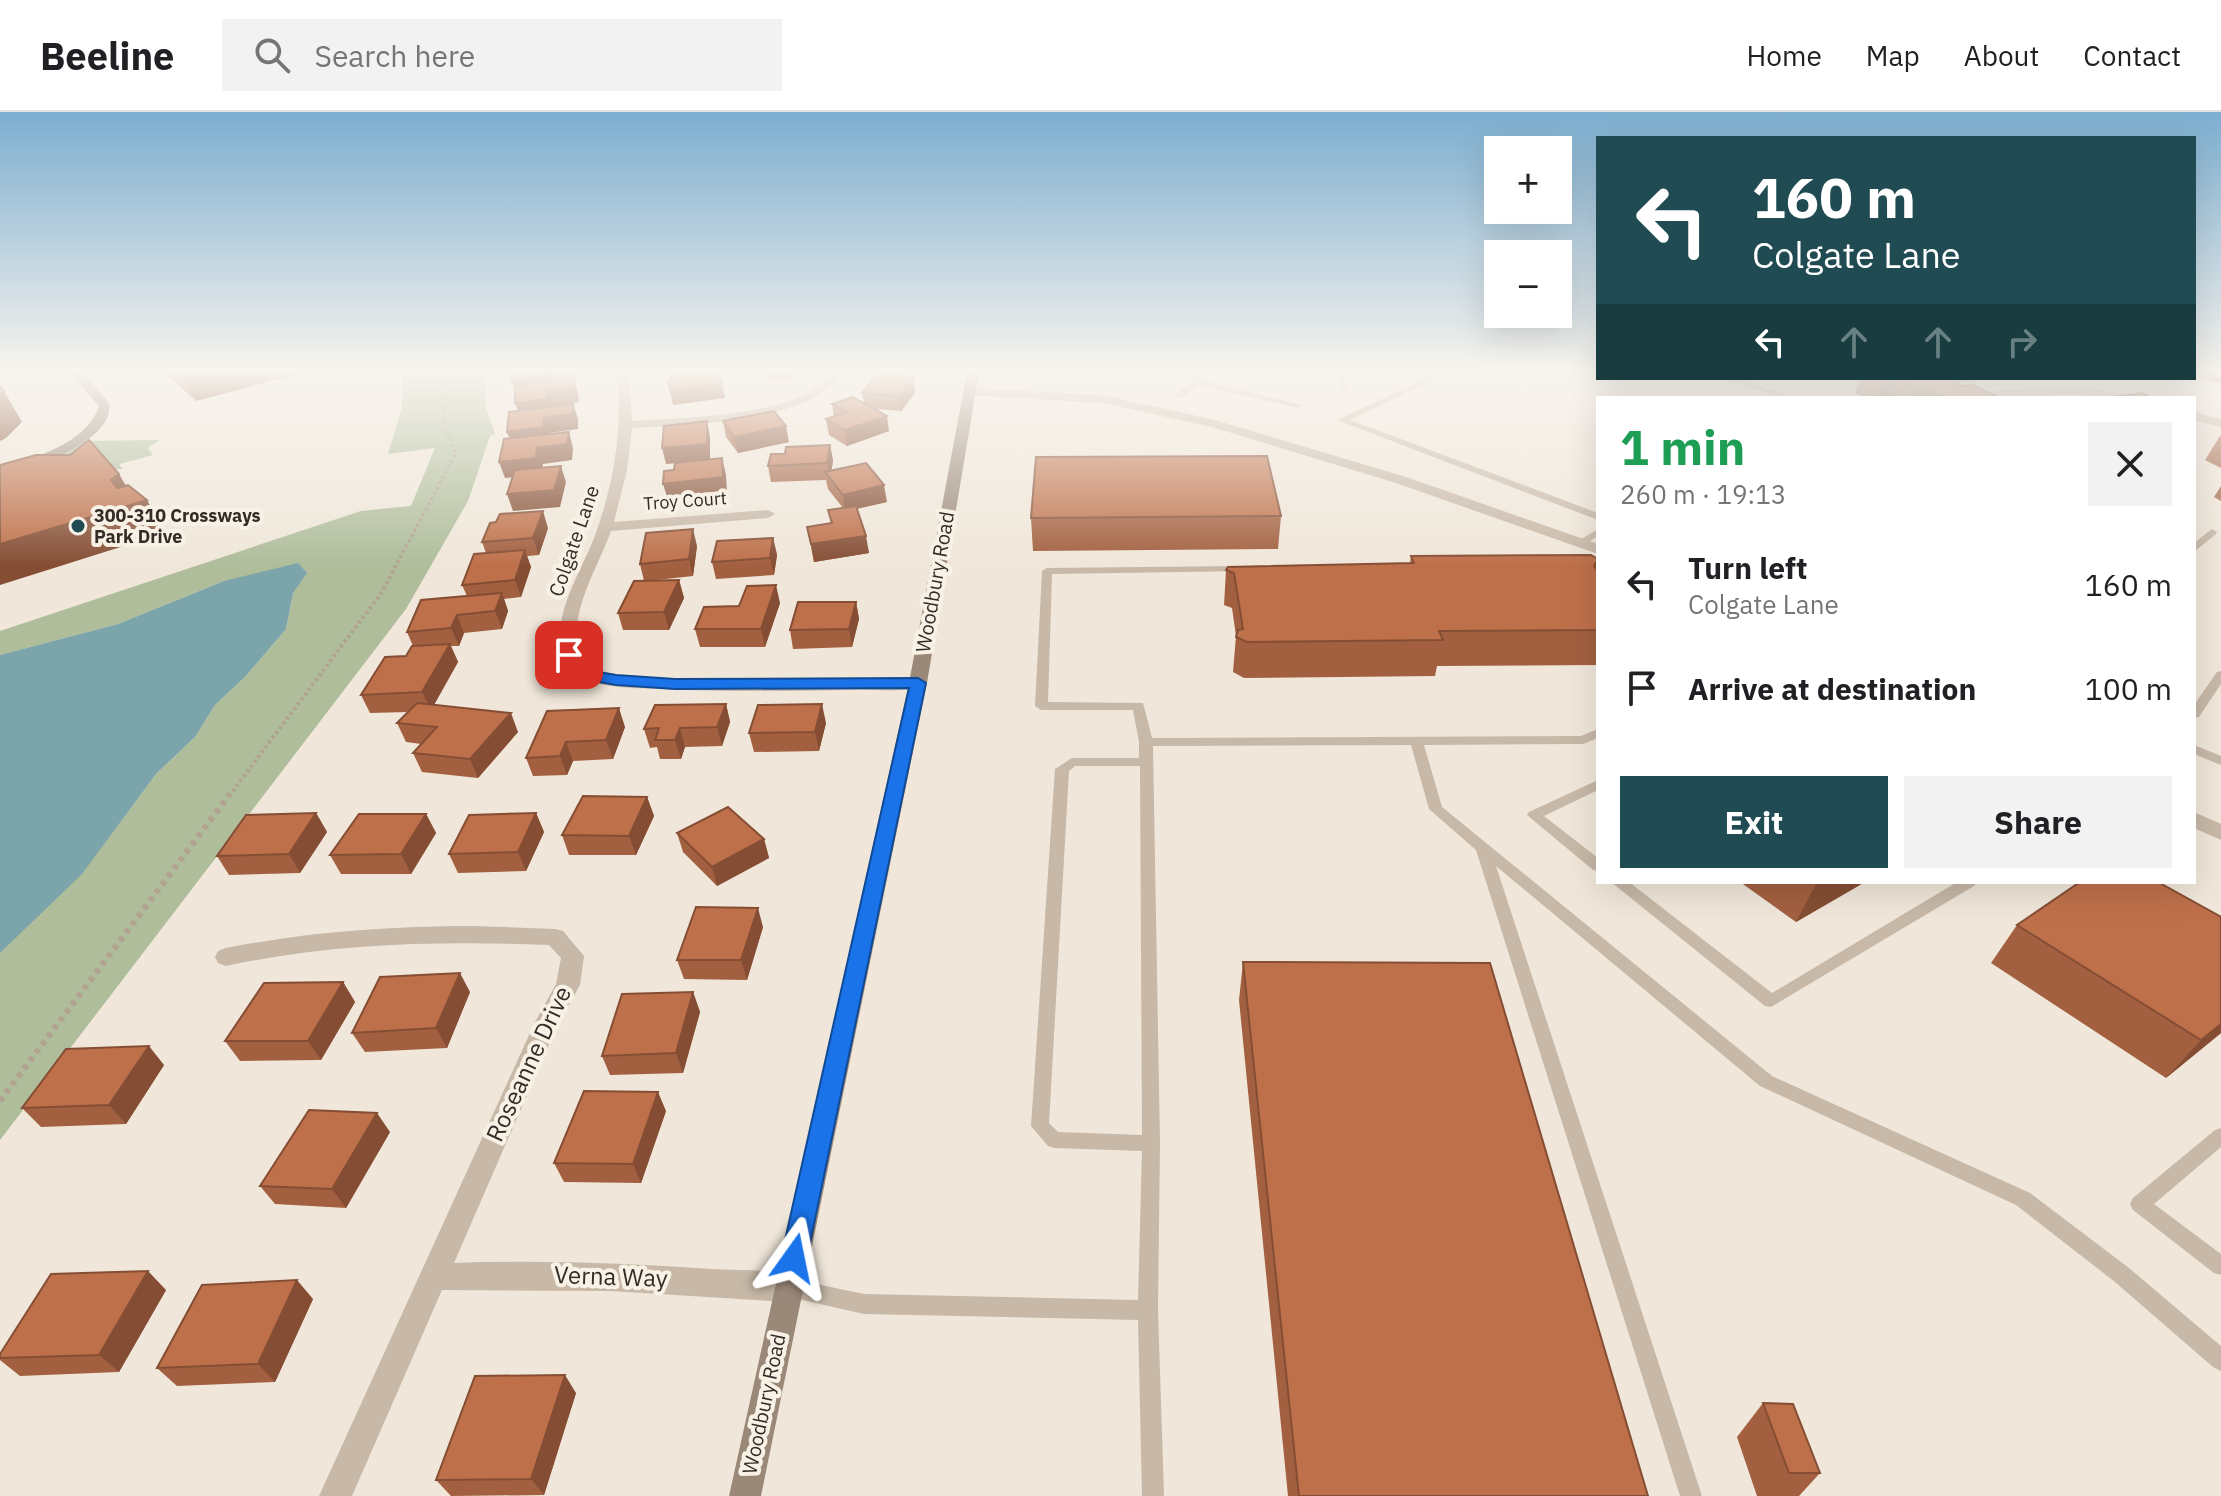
<!DOCTYPE html>
<html lang="en">
<head>
<meta charset="utf-8">
<style>
	body { margin:0; font-family:"IBM Plex Sans",sans-serif; background:#f2f2f2; color:#202124; height:100vh; display:flex; flex-direction:column; font-size:30px; white-space:nowrap }
	* { box-sizing:border-box; margin:0 }
	p { font-size:26px; color:#757577 }
	.icon { flex:none; width:44px; height:44px; fill:none; stroke:currentColor; stroke-width:2; stroke-linecap:round; stroke-linejoin:round }
	.map { position:relative; flex:1; overflow:hidden }
	.drawer { position:absolute; left:1596px; top:284px; width:600px; height:488px; display:flex; flex-direction:column; background:#fff; border-radius:0px; box-shadow:0 8px 32px #0002 }
	.drawer>* { flex:none }
	.top-card { position:absolute; left:1596px; top:24px; width:600px; height:244px; border-radius:0px; box-shadow:0 8px 32px #0002; background:#204b52; color:#fff; overflow:hidden }
	.fabs { position:absolute; left:1484px; top:24px; display:grid; gap:16px }
	.fabs a { display:grid; place-items:center; width:88px; height:88px; border-radius:0px; background:#fff; box-shadow:0 8px 32px #0002; font-size:40px }
	.pin { position:absolute; display:grid; place-items:center; width:68px; height:68px; color:#fff; margin:-34px; border-radius:16px; box-shadow:0 4px 12px #0006 }
	.me { position:absolute; width:88px; margin:-44px; rotate:12deg; stroke-linejoin:round; filter:drop-shadow(0 0 6px #0008) }
	.turn { display:flex; align-items:center; gap:28px; height:168px; padding:0 24px; font-size:36px }
	.turn .icon { width:104px; height:104px; stroke-width:2.5 }
	.turn b { display:block; font-size:56px; line-height:68px }
	.lanes { display:flex; align-items:center; height:76px; padding:0 24px; background:#0003; justify-content:center; gap:40px; direction:ltr }
	.lanes .off { opacity:.35 }
	.round { display:grid; place-items:center; flex:none; width:84px; height:84px; border-radius:0px; background:#f2f2f2 }
	.overview { display:flex; align-items:center; justify-content:space-between; height:136px; padding:0 24px }
	h1 { font-size:48px; font-weight:800; line-height:60px; color:#1e9e55 }
	.action { display:flex; gap:16px; margin-top:auto; padding:16px 24px }
	.action a { flex:1; height:92px; border-radius:0px; background:#204b52; color:#fff; font-size:32px; font-weight:800; line-height:92px; text-align:center }
	.action a+a { background:#f2f2f2; color:#202124 }
	ul { padding:0; list-style:none }
	li { display:flex; align-items:center; gap:24px; height:104px; padding:0 24px }
	li div { flex:1 }
	li b { display:block; font-size:30px }
	li em { font-style:normal }
	header { display:flex; align-items:center; gap:48px; box-sizing:border-box; height:112px; padding:0 40px; background:#fff; border-bottom:2px solid #e0e0e0 }
	header strong { font-size:38px }
	nav { display:flex; gap:44px; margin-inline-start:auto; font-size:28px }
	.search { width:560px; height:72px; background:#f2f2f2; display:flex; align-items:center; gap:20px; box-sizing:border-box; padding:0 28px; border-radius:0px; color:#757577; font-size:30px }
	.map>svg:first-child { display:block }
	.green { fill:#afbd9b }
	.water { fill:#7ba5ab }
	.lines { fill:none; stroke-linecap:round; stroke-linejoin:round }
	.path-far2 { stroke:#b2a291; stroke-width:3; stroke-dasharray:3 3; stroke-linecap:butt }
	.path-far1 { stroke:#b2a291; stroke-width:4; stroke-dasharray:3 3; stroke-linecap:butt }
	.path { stroke:#b2a291; stroke-width:6; stroke-dasharray:5 5; stroke-linecap:butt }
	.lane { fill:#c7b8a7; fill-rule:evenodd }
	.street { fill:#c7b8a7; fill-rule:evenodd }
	.secondary { fill:#9a8879; fill-rule:evenodd }
	.wall { fill:#a36040 }
	.shaded-wall { fill:#854e34 }
	.building { fill:#be704a; stroke:#854e34; stroke-width:2 }
	.route { fill:#1a73e8; stroke:#114b97; stroke-width:2 }
	.poi-dot { fill:#204b52; stroke:#f8f1e6; stroke-width:3 }
	.labels { text-anchor:middle; stroke-width:8; stroke-linejoin:round; paint-order:stroke }
	.far-street-label { font-size:18px; fill:#342c27; stroke:#f8f1e6 }
	.far-poi-label { font-size:18px; font-weight:bold; fill:#342c27; stroke:#f8f1e6; text-anchor:start }
	.street-label { font-size:20px; fill:#342c27; stroke:#f8f1e6 }
	.near-street-label { font-size:24px; fill:#342c27; stroke:#f8f1e6 }
</style>
</head>
<body>
<header>
<strong>Beeline</strong>
<div class="search"><svg class="icon" aria-label="search" viewBox="0 0 24 24"><circle cx="10" cy="10" r="6"/><path d="M15 15l6 6"/></svg>Search here</div>
<nav><a>Home</a><a>Map</a><a>About</a><a>Contact</a></nav>
</header>
<div class="map">
<svg width="2221" height="1384" viewBox="0 0 2221 1384">
	<rect width="100%" height="100%" fill="#f0e7da"/>
	<g class="green">
		<polygon points="402,260 485,260 486,296 495,322 490,324 468,389 406,497 0,1028 0,841 94,745 156,662 195,625 215,593 245,565 286,517 293,481 224,469 118,512 0,543 0,519 361,399 411,394 435,336 388,342 402,296"/>
		<polygon points="159,328 148,336 153,343 119,352 123,357 0,362 76,329"/>
	</g>
	<polygon class="water" points="298,451 307,461 293,481 286,517 245,565 215,593 195,625 156,662 82,762 0,841 0,543 118,512 224,469"/>
	<g class="lines">
		<polyline class="path-far2" points="400,446 456,341 443,312 444,260"/>
		<polyline class="path-far1" points="229,684 382,480 401,444"/>
		<polyline class="path" points="0,989 230,682"/>
		<g class="lane">
			<polygon points="1335,260 1343,260 1348,278 1342,278"/>
			<polygon points="1439,260 1450,260 1350,308 1598,401 1598,408 1337,308"/>
			<polygon points="1196,261 1200,264 1200,268 1302,293 1298,296 1198,273 1182,285 1176,285 1176,281 1192,269 1192,264"/>
			<polygon points="1723,266 1736,266 1796,286 1783,286"/>
			<polygon points="1598,417 1598,424 1584,433 1576,433 1575,431"/>
			<polygon points="2212,417 2217,420 2216,422 2194,440 2194,431"/>
			<path d="M1243,454L1248,457L1247,459L1052,462L1048,590L1143,591L1152,626L1581,624L1598,617V626L1583,632L1424,633L1442,695L1772,964L2030,1081L2129,1156L2221,1234V1259L2213,1255L2115,1170L2016,1093L1760,974L1496,754L1702,1384H1680L1476,738L1429,697L1411,633L1153,634L1160,1031L1158,1198L1164,1384H1142L1138,1208L864,1202L780,1183L777,1176L780,1169L787,1166L864,1182L1138,1188L1142,1039L1054,1036L1048,1034L1031,1014L1055,657L1072,646H1139V630L1133,598H1041L1035,594L1042,459L1047,456ZM1075,654H1140L1142,1023L1058,1020L1049,1011L1069,659Z"/>
			<polygon points="2221,559 2221,572 2199,605 2194,606 2194,593 2217,560"/>
			<polygon points="2194,633 2221,644 2221,653 2194,642"/>
			<polygon points="1598,668 1598,678 1544,704 1598,746 1598,759 1593,758 1527,703 1529,700"/>
			<polygon points="1611,770 1629,770 1772,881 1957,770 1977,770 1974,774 1771,895 1765,894"/>
			<polygon points="2221,1016 2221,1035 2154,1092 2221,1142 2221,1163 2214,1161 2133,1098 2130,1092 2133,1086 2215,1018"/>
		</g>
		<g class="street">
			<path d="M617,260H629L632,309C675,306 810,305 828,260H840C820,311 681,313 632,316L627,358L614,410L768,398L775,402L768,406L611,419C598,457 560,512 585,552C616,579 863,566 918,566L927,571L924,575C900,581 871,577 846,578C785,579 724,580 664,577C637,576 604,577 580,565C568,559 561,542 560,529C558,494 581,459 594,426C614,373 623,317 617,260Z"/>
			<polygon points="2068,275 2106,278 2131,286 2068,282 1993,286 1966,284 1972,280"/>
			<polygon points="969,276 1103,283 1215,308 1406,365 1598,432 1598,442 1396,371 1212,315 1103,291 965,283 963,280"/>
			<polygon points="2194,300 2221,307 2221,315 2194,308"/>
			<polygon points="2194,700 2221,712 2221,728 2194,716"/>
			<path d="M472,814L555,817L563,819L584,844L580,873L558,912L454,1151C540,1148 626,1151 712,1157C739,1159 772,1156 797,1166L801,1176L797,1186L787,1190L610,1179L442,1178L352,1384H319L535,910L556,872L561,846L549,833C440,829 333,831 226,854L218,851L215,845L218,839L226,836C308,820 388,814 472,814Z"/>
		</g>
		<g class="secondary">
			<path d="M69,260H82L109,291C116,329 29,358 0,366V357C33,346 87,332 99,294Z"/>
			<polygon points="967,260 979,260 927,571 761,1384 729,1384 909,571"/>
		</g>
	</g>
	<g class="wall">
		<polygon points="164,260 304,260 196,289"/>
		<polygon points="754,260 793,260 792,267 769,268 768,261 754,262"/>
		<polygon points="876,260 907,260 906,265 914,265 915,281 901,299 876,297 889,319 847,334 829,323 826,307 834,305 832,292 864,291 862,281 876,264"/>
		<polygon points="2194,260 2221,260 2221,271 2194,264"/>
		<polygon points="1861,266 1993,266 1955,270 1995,286 1865,286 1855,281"/>
		<polygon points="723,309 789,330 738,341 726,325"/>
		<polygon points="2220,324 2221,324 2221,356 2205,348"/>
		<polygon points="830,333 833,349 831,359 887,390 857,397 869,441 814,450 807,415 831,412 828,398 843,396 828,377 826,368 771,370 768,354"/>
		<polygon points="2221,374 2221,389 2214,385"/>
		<polygon points="1281,404 1278,437 1033,439 1031,406"/>
		<polygon points="548,416 539,443 527,444 531,455 521,485 504,487 508,499 502,517 464,521 459,534 451,534 458,550 434,593 518,620 478,666 422,660 413,641 421,632 406,630 397,611 408,600 370,601 361,583 406,544 413,534 407,520 467,484 462,473 486,441 482,430"/>
		<polygon points="773,426 777,443 774,463 716,467 712,450"/>
		<polygon points="697,434 693,464 648,469 679,468 684,486 669,518 623,518 618,501 644,469 640,452"/>
		<polygon points="1411,444 1598,447 1596,457 1598,460 1598,553 1437,554 1435,564 1244,566 1233,560 1236,524 1232,496 1224,493 1226,458 1410,451"/>
		<polygon points="856,490 859,507 852,535 793,537 790,518"/>
		<polygon points="780,491 765,535 700,535 695,517 739,494"/>
		<polygon points="726,592 730,610 722,634 685,635 681,647 660,647 657,635 650,636 644,617"/>
		<polygon points="547,599 625,615 613,647 573,649 567,663 533,664 526,646"/>
		<polygon points="826,611 819,639 754,640 749,621"/>
		<polygon points="647,685 654,704 636,743 569,743 562,723"/>
		<polygon points="316,701 327,720 300,761 229,763 217,744"/>
		<polygon points="536,701 544,720 526,759 458,761 449,742"/>
		<polygon points="426,702 436,721 411,762 341,762 330,743"/>
		<polygon points="677,721 764,727 769,746 717,774 683,740"/>
		<polygon points="1740,770 1865,770 1796,810"/>
		<polygon points="2017,813 2221,921 2166,966 1991,851"/>
		<polygon points="763,815 747,868 684,867 677,848"/>
		<polygon points="1243,850 1648,1384 1288,1384 1239,888"/>
		<polygon points="343,870 355,890 321,948 240,949 225,929"/>
		<polygon points="470,880 447,936 365,940 352,921"/>
		<polygon points="693,880 700,900 683,961 610,963 602,944"/>
		<polygon points="164,953 126,1012 41,1015 22,996"/>
		<polygon points="666,999 641,1071 564,1070 554,1051"/>
		<polygon points="390,1020 346,1096 275,1092 260,1074"/>
		<polygon points="166,1178 119,1260 20,1264 0,1248 0,1242"/>
		<polygon points="313,1187 275,1270 177,1274 157,1256"/>
		<polygon points="576,1281 544,1383 451,1384 436,1368"/>
		<polygon points="1763,1291 1820,1361 1799,1384 1757,1384 1737,1325"/>
	</g>
	<g class="shaded-wall">
		<polygon points="182,260 304,260 196,289"/>
		<polygon points="548,260 577,260 577,265 551,269 516,283 511,268"/>
		<polygon points="669,260 704,260 671,270"/>
		<polygon points="914,265 915,281 901,299 899,284"/>
		<polygon points="574,266 578,281 579,290 551,294 520,306 515,291 547,279"/>
		<polygon points="1921,266 1993,266 1917,275"/>
		<polygon points="1897,268 1890,286 1878,286 1885,270"/>
		<polygon points="722,271 725,286 673,293 670,278"/>
		<polygon points="1926,276 1922,286 1911,286 1915,277"/>
		<polygon points="4,279 22,310 6,326 0,329 0,283"/>
		<polygon points="573,292 578,307 578,317 549,321 548,331 513,336 507,320 544,306"/>
		<polygon points="887,304 889,319 847,334 845,318"/>
		<polygon points="707,309 710,325 710,348 666,352 662,336"/>
		<polygon points="786,314 789,330 738,341 734,325"/>
		<polygon points="569,320 573,336 572,348 543,352 541,362 505,366 499,350 537,336"/>
		<polygon points="830,333 833,349 830,368 827,351"/>
		<polygon points="722,346 726,363 727,382 668,388 663,372"/>
		<polygon points="561,354 566,370 560,395 513,399 507,382"/>
		<polygon points="119,362 136,391 147,388 165,421 0,473 0,432 111,368"/>
		<polygon points="884,373 887,390 845,399 843,383"/>
		<polygon points="543,399 548,416 539,443 533,426"/>
		<polygon points="693,417 697,434 693,464 689,447"/>
		<polygon points="866,424 869,441 814,450 811,432"/>
		<polygon points="773,426 777,443 774,463 770,446"/>
		<polygon points="525,438 531,455 521,485 515,468"/>
		<polygon points="679,468 684,486 669,518 664,500"/>
		<polygon points="776,473 780,491 765,535 761,517"/>
		<polygon points="502,481 508,499 502,517 495,499"/>
		<polygon points="856,490 859,507 852,535 849,517"/>
		<polygon points="457,503 464,521 459,534 451,516"/>
		<polygon points="450,532 458,550 431,598 422,580"/>
		<polygon points="726,592 730,610 722,634 717,615"/>
		<polygon points="822,592 826,611 819,639 815,620"/>
		<polygon points="619,596 625,615 613,647 606,628"/>
		<polygon points="511,601 518,620 478,666 470,647"/>
		<polygon points="680,616 685,635 681,647 675,628"/>
		<polygon points="566,630 573,649 567,663 560,644"/>
		<polygon points="647,685 654,704 636,743 629,724"/>
		<polygon points="316,701 327,720 300,761 289,742"/>
		<polygon points="536,701 544,720 526,759 518,740"/>
		<polygon points="426,702 436,721 411,762 401,742"/>
		<polygon points="764,727 769,746 717,774 712,755"/>
		<polygon points="1820,770 1865,770 1796,810 1816,772"/>
		<polygon points="758,796 763,815 747,868 741,848"/>
		<polygon points="460,861 470,880 447,936 436,916"/>
		<polygon points="343,870 355,890 321,948 308,929"/>
		<polygon points="693,880 700,900 683,961 676,941"/>
		<polygon points="2221,912 2221,921 2166,966 2201,928"/>
		<polygon points="149,934 164,953 126,1012 109,993"/>
		<polygon points="658,980 666,999 641,1071 633,1052"/>
		<polygon points="377,1001 390,1020 346,1096 332,1077"/>
		<polygon points="148,1159 166,1178 119,1260 99,1243"/>
		<polygon points="297,1168 313,1187 275,1270 258,1252"/>
		<polygon points="565,1263 576,1281 544,1383 531,1367"/>
	</g>
	<g class="building">
		<polygon points="510,260 548,260 548,263 511,268"/>
		<polygon points="688,260 719,260 722,271 670,278 668,268 678,267 677,261"/>
		<polygon points="877,263 914,265 899,284 862,281"/>
		<polygon points="574,266 575,275 547,279 547,287 515,291 515,274"/>
		<polygon points="1879,266 1946,266 1962,274 1973,273 1996,284 1980,286 1945,286 1926,276 1915,277 1897,268 1885,270"/>
		<polygon points="0,274 4,279 0,283"/>
		<polygon points="2142,281 2152,286 2104,286"/>
		<polygon points="853,285 887,304 845,318 826,307 847,300 832,292"/>
		<polygon points="573,292 573,302 544,306 543,315 507,320 509,300"/>
		<polygon points="774,299 786,314 734,325 723,309"/>
		<polygon points="707,309 707,332 662,336 664,314"/>
		<polygon points="569,320 567,332 537,336 536,346 499,350 504,327"/>
		<polygon points="89,328 119,362 111,368 117,376 128,373 147,388 0,432 0,353 36,343 70,343"/>
		<polygon points="830,333 827,351 768,354 771,342 785,342 786,335"/>
		<polygon points="1267,344 1281,404 1031,406 1036,345"/>
		<polygon points="722,346 723,365 663,372 664,359 674,358 675,351"/>
		<polygon points="866,351 884,373 843,383 825,360"/>
		<polygon points="561,354 554,378 507,382 515,358"/>
		<polygon points="856,394 866,424 811,432 807,415 832,411 828,398"/>
		<polygon points="543,399 533,426 482,430 490,411 496,410 500,402"/>
		<polygon points="693,417 689,447 640,452 646,421"/>
		<polygon points="773,426 770,446 712,450 717,429"/>
		<polygon points="525,438 515,468 462,473 474,442"/>
		<polygon points="1591,443 1598,447 1594,454 1598,460 1598,518 1439,519 1443,528 1247,530 1236,525 1238,518 1243,517 1234,461 1226,458 1228,455 1414,451 1411,444"/>
		<polygon points="679,468 664,500 618,501 634,469"/>
		<polygon points="776,473 761,517 695,517 704,495 739,494 747,474"/>
		<polygon points="502,481 495,499 457,503 451,516 407,520 421,488"/>
		<polygon points="798,490 856,490 849,517 790,518"/>
		<polygon points="450,532 422,580 361,583 385,545 406,544 412,534"/>
		<polygon points="417,591 511,601 470,647 413,641 437,615 397,611"/>
		<polygon points="726,592 717,615 680,616 675,628 655,628 659,616 644,617 655,593"/>
		<polygon points="822,592 815,620 749,621 758,593"/>
		<polygon points="619,596 606,628 566,630 560,644 526,646 547,599"/>
		<polygon points="583,684 647,685 629,724 562,723"/>
		<polygon points="728,695 764,727 712,755 677,721"/>
		<polygon points="316,701 289,742 217,744 246,703"/>
		<polygon points="536,701 518,740 449,742 469,703"/>
		<polygon points="359,702 426,702 401,742 330,743"/>
		<polygon points="2080,770 2158,770 2221,805 2221,912 2201,928 2017,813"/>
		<polygon points="696,795 758,796 741,848 677,848"/>
		<polygon points="1243,850 1490,851 1648,1384 1299,1384"/>
		<polygon points="460,861 436,916 352,921 380,865"/>
		<polygon points="343,870 308,929 225,929 264,871"/>
		<polygon points="693,880 676,941 602,944 622,882"/>
		<polygon points="149,934 109,993 22,996 66,937"/>
		<polygon points="584,979 658,980 633,1052 554,1051"/>
		<polygon points="309,998 377,1001 332,1077 260,1074"/>
		<polygon points="148,1159 99,1243 0,1246 0,1242 51,1162"/>
		<polygon points="297,1168 258,1252 157,1256 202,1173"/>
		<polygon points="565,1263 531,1367 436,1368 475,1264"/>
		<polygon points="1763,1291 1793,1292 1820,1361 1789,1361"/>
	</g>
	<linearGradient id="sky" x2="0" y2="1"><stop stop-color="#7caed0"/><stop offset="0.57" stop-color="#f8f4ee"/><stop offset="1" stop-color="#f8f4ee" stop-opacity="0"/></linearGradient>
	<rect width="2221" height="454" fill="url(#sky)"/>
	<polygon class="route" points="569,538 574,540 593,559 616,563 675,567 918,566 926,571 807,1146 803,1155 794,1158 785,1155 781,1146 909,576 675,577 616,573 582,567 561,543"/>
	<circle class="poi-dot" cx="78" cy="414" r="8"/>
	<g class="labels">
		<g class="far-street-label">
			<text transform="translate(685 389) rotate(-4)" y="6">Troy Court</text>
		</g>
		<g class="far-poi-label">
			<text x="94" y="410">300-310 Crossways<tspan x="94" dy="21">Park Drive</tspan></text>
		</g>
		<g class="street-label">
			<text transform="translate(574 429) rotate(-71)" y="7">Colgate Lane</text>
			<text transform="translate(935 470) rotate(-80)" y="7">Woodbury Road</text>
			<text transform="translate(764 1292) rotate(-78)" y="7">Woodbury Road</text>
		</g>
		<g class="near-street-label">
			<text transform="translate(529 952) rotate(-65)" y="8">Roseanne Drive</text>
			<text transform="translate(611 1165) rotate(2)" y="8">Verna Way</text>
		</g>
	</g>
</svg>
<div class="fabs">
<a>+</a>
<a>−</a>
</div>
<div class="pin" style="left:569px;top:543px;background:#d93025"><svg class="icon" aria-label="arrive" viewBox="0 0 24 24"><path d="M6 21V4h12l-3 4 3 4H6"/></svg></div>
<svg class="me" style="left:794px;top:1146px" viewBox="-20 -20 40 40"><path d="M0-17L14 15 0 8-14 15z" fill="#1a73e8" stroke="#fff" stroke-width="4"/></svg>
<div class="top-card">
<div class="turn"><svg class="icon" aria-label="left" viewBox="0 0 24 24"><path d="M17 20v-9H6M10 6l-5 5 5 5"/></svg><div><b>160 m</b>Colgate Lane</div></div>
<div class="lanes"><svg class="icon" aria-label="left" viewBox="0 0 24 24"><path d="M17 20v-9H6M10 6l-5 5 5 5"/></svg><svg class="icon off" aria-label="ahead" viewBox="0 0 24 24"><path d="M12 20V5M6 11l6-6 6 6"/></svg><svg class="icon off" aria-label="ahead" viewBox="0 0 24 24"><path d="M12 20V5M6 11l6-6 6 6"/></svg><svg class="icon off" aria-label="right" viewBox="0 0 24 24"><path d="M7 20v-9h11M14 6l5 5-5 5"/></svg></div>
</div>
<section class="drawer">
<div class="overview"><div><h1>1 min</h1><p>260 m · 19:13</p></div><a class="round"><svg class="icon" aria-label="close" viewBox="0 0 24 24"><path d="M6 6l12 12M18 6L6 18"/></svg></a></div>
<ul>
<li><svg class="icon" aria-label="left" viewBox="0 0 24 24"><path d="M17 20v-9H6M10 6l-5 5 5 5"/></svg><div><b>Turn left</b><p>Colgate Lane</p></div><em>160 m</em></li>
<li><svg class="icon" aria-label="arrive" viewBox="0 0 24 24"><path d="M6 21V4h12l-3 4 3 4H6"/></svg><div><b>Arrive at destination</b></div><em>100 m</em></li>
</ul>
<div class="action"><a>Exit</a><a>Share</a></div>
</section>
</div>
</body>
</html>
